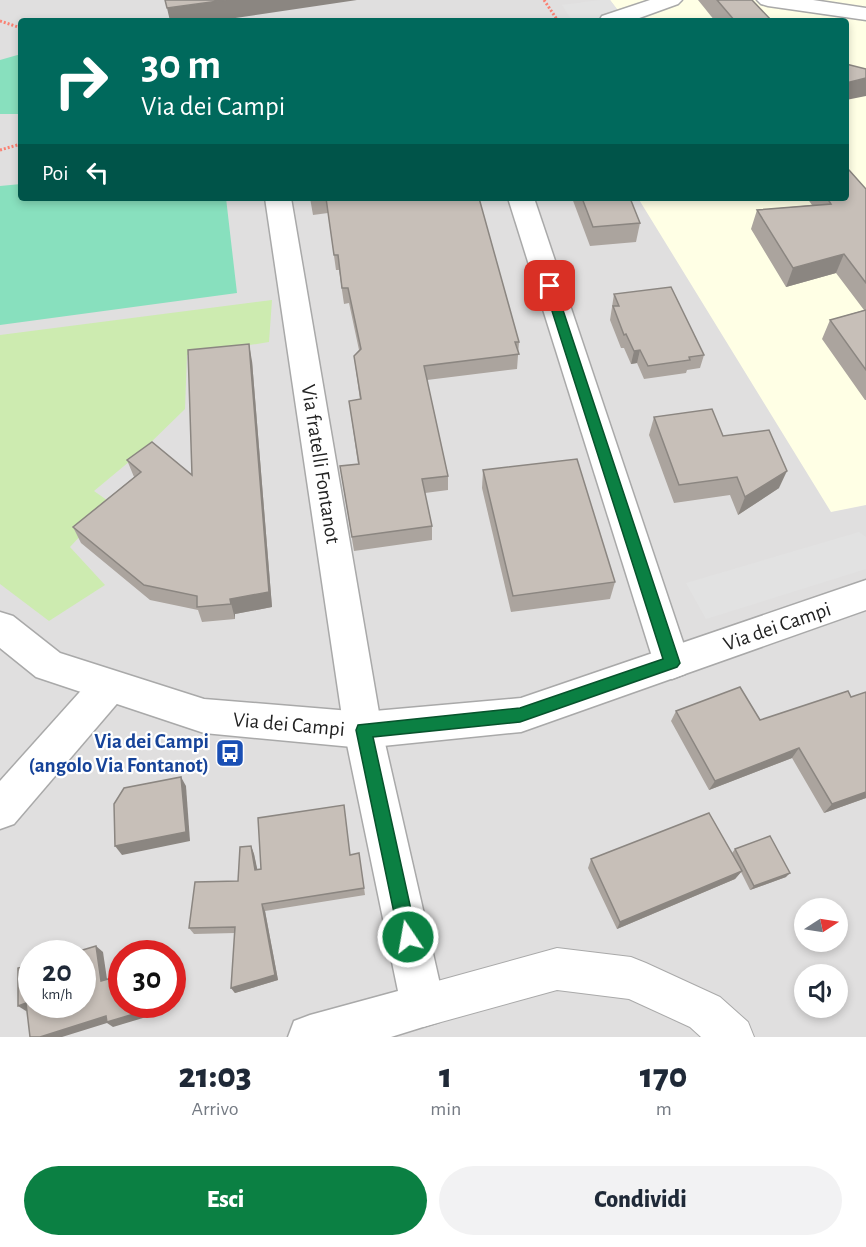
<!DOCTYPE html>
<html lang="it">
<head>
<meta charset="utf-8">
<style>
	body { margin:0; font-family:"Alegreya Sans",sans-serif; background:#f2f2f3; color:#1f2937; height:100vh; display:flex; flex-direction:column; font-size:22px; white-space:nowrap }
	* { box-sizing:border-box; margin:0 }
	p { font-size:20px; color:#747a83 }
	.icon { flex:none; width:33px; height:33px; fill:none; stroke:currentColor; stroke-width:2; stroke-linecap:round; stroke-linejoin:round }
	.map { position:relative; height:1037px; overflow:hidden }
	.details { display:flex; flex-direction:column; background:#fff; flex:1 }
	.details>* { flex:none }
	.guide { position:absolute; left:18px; top:18px; width:831px; height:183px; border-radius:6px; box-shadow:0 3px 9px #0003; background:#00695c; color:#fff; overflow:hidden }
	.needle { width:39px; rotate:78deg }
	.fabs { position:absolute; left:794px; top:898px; display:grid; gap:12px }
	.fabs a { display:grid; place-items:center; width:54px; height:54px; border-radius:50%; background:#fff; box-shadow:0 3px 9px #0003; font-size:30px }
	.speed { position:absolute; left:18px; top:940px; display:flex; gap:12px; font-size:30px; font-weight:700; text-align:center }
	.speed>* { display:grid; place-content:center; width:78px; height:78px; border-radius:50%; background:#fff; box-shadow:0 3px 9px #0003; line-height:1 }
	.speed small { font-size:15px; font-weight:400 }
	.speed .limit { border:9px solid #d22; background:#fff; color:#111 }
	.pin { position:absolute; display:grid; place-items:center; width:51px; height:51px; color:#fff; margin:-26px; border-radius:12px; box-shadow:0 3px 9px #0006 }
	.me { position:absolute; width:66px; margin:-33px; rotate:348deg; stroke-linejoin:round; filter:drop-shadow(0 0 4px #0008) }
	.turn { display:flex; align-items:center; gap:21px; height:126px; padding:0 24px; font-size:27px }
	.turn .icon { width:78px; height:78px; stroke-width:2.5 }
	.turn b { display:block; font-size:42px; line-height:51px }
	.then { display:flex; align-items:center; height:57px; padding:0 24px; background:#0003; gap:12px; font-size:22px }
	.eta { display:flex; justify-content:space-evenly; align-items:center; height:102px; text-align:center }
	.eta b { font-size:36px; font-weight:800; line-height:42px }
	.cta { display:flex; gap:12px; margin-top:auto; padding:12px 24px }
	.cta a { flex:1; height:69px; border-radius:36px; background:#0b8043; color:#fff; font-size:24px; font-weight:800; line-height:69px; text-align:center }
	.cta a+a { background:#f2f2f3; color:#1f2937 }
	.map>svg:first-child { display:block }
	.residential { fill:#e0dfdf; fill-rule:evenodd }
	.education { fill:#ffffe5 }
	.grass { fill:#cdebb0 }
	.pitch { fill:#88e0be }
	.parking { fill:#e2e2e2 }
	.lines { fill:none; stroke-linecap:round; stroke-linejoin:round }
	.pedestrian-casing { stroke:#a9a9a9; stroke-width:2 }
	.minor-casing { stroke:#a9a9a9; stroke-width:3 }
	.tertiary-casing { stroke:#a9a9a9; stroke-width:3 }
	.path { stroke:#fa8072; stroke-width:3; stroke-dasharray:2 2; stroke-linecap:butt }
	.pedestrian { fill:#fff; fill-rule:evenodd }
	.minor { fill:#fff; fill-rule:evenodd }
	.tertiary { fill:#fff; fill-rule:evenodd }
	.wall { fill:#aba49e }
	.shaded-wall { fill:#8b8681 }
	.building { fill:#c7bfb8; stroke:#8b8681; stroke-width:1.5 }
	.route { fill:#0b8043; stroke:#07532c; stroke-width:1.5 }
	.labels { text-anchor:middle; stroke-width:4.5; stroke-linejoin:round; paint-order:stroke }
	.street-label { font-size:21px; fill:#222; stroke:#fff }
	.transit-label { font-size:21px; font-weight:bold; fill:#164399; stroke:#fff; text-anchor:end }
</style>
</head>
<body>
<div class="map">
<svg width="866" height="1037" viewBox="0 0 866 1037">
	<rect width="100%" height="100%" fill="#f2efe9"/>
	<path class="residential" d="M0,0H866V1037H0ZM21,21H846V198H21ZM804,909H837V942H804ZM32,954H82V1005H32ZM122,954H172V1005H122ZM804,975H837V1008H804Z"/>
	<polygon class="education" points="610,0 866,0 866,505 831,512 638,198 846,198 846,21 626,21"/>
	<polygon class="grass" points="272,300 269,342 187,355 185,409 142,451 94,491 111,503 70,547 105,585 49,621 0,584 0,335"/>
	<g class="pitch">
		<polygon points="21,54 21,114 0,114 0,60"/>
		<polygon points="21,184 21,198 226,198 237,293 0,325 0,186"/>
	</g>
	<g class="parking">
		<polygon points="600,0 610,0 626,21 572,21 562,5"/>
		<polygon points="859,532 866,537 866,569 706,619 686,583"/>
	</g>
	<g class="lines">
		<g class="pedestrian-casing">
			<polygon id="pedestrian" points="557,948 631,957 646,963 720,997 748,1022 754,1037 701,1037 690,1027 629,999 557,990 423,1027 408,1021 402,1006 408,991 423,985"/>
		</g>
		<g class="minor-casing">
			<g id="minor">
				<polygon points="650,0 682,0 678,4 631,21 599,21 602,16"/>
				<polygon points="757,0 813,0 866,8 866,20 768,6 761,4"/>
				<polygon points="265,198 291,198 382,730 445,1006 439,1022 391,1037 288,1037 294,1021 310,1015 398,991 344,730"/>
				<polygon points="508,198 534,198 690,663 685,674 672,679 659,674 654,663"/>
				<polygon points="108,670 121,675 126,687 121,699 14,824 0,829 0,781 95,675"/>
			</g>
		</g>
		<g class="tertiary-casing">
			<polygon id="tertiary" points="866,580 866,610 521,732 363,748 204,733 36,677 0,648 0,612 13,616 60,653 204,699 363,712 521,698"/>
		</g>
		<g class="path">
			<polyline points="544,0 558,21"/>
			<polyline points="0,21 21,28"/>
			<polyline points="0,150 21,144"/>
		</g>
		<use href="#pedestrian" class="pedestrian"/>
		<use href="#minor" class="minor"/>
		<use href="#tertiary" class="tertiary"/>
	</g>
	<g class="wall">
		<polygon points="698,0 752,0 772,21 715,21"/>
		<polygon points="866,189 866,400 865,400 822,339 830,320 864,310 836,273 786,287 751,229 757,210 812,205 807,198 846,198"/>
		<polygon points="310,198 479,198 519,342 517,369 427,380 448,476 448,490 425,493 432,526 432,540 354,551 340,466 358,464 349,401 360,400 354,356 359,350 349,303 344,304 339,270 336,270 328,213 313,215"/>
		<polygon points="572,198 630,198 640,223 636,242 590,246"/>
		<polygon points="614,294 704,355 700,368 687,370 686,373 644,379 637,363 631,364 624,348 621,348 610,320"/>
		<polygon points="252,361 272,607 235,614 235,619 202,622 198,610 150,600 81,543 73,527 134,477 127,460 192,475"/>
		<polygon points="654,417 723,436 779,488 738,515 730,495 674,503 649,435"/>
		<polygon points="483,470 615,582 610,599 511,612 482,488"/>
		<polygon points="676,711 760,720 866,798 824,813 792,758 709,790 671,721"/>
		<polygon points="344,805 350,855 359,853 365,895 265,911 278,980 235,993 231,988 235,933 194,934 189,928 238,881 251,846 254,854 257,870 261,869"/>
		<polygon points="735,849 786,877 750,890 741,872 735,879 617,929 588,868 591,859 732,853"/>
	</g>
	<g class="shaded-wall">
		<polygon points="226,0 357,0 215,21 170,21 167,8"/>
		<polygon points="866,78 866,96 846,100 846,83"/>
		<polygon points="844,254 836,273 786,287 793,268"/>
		<polygon points="249,344 252,361 272,607 235,614 235,619 230,599"/>
		<polygon points="640,350 637,363 631,364 634,351"/>
		<polygon points="787,471 779,488 738,515 745,497"/>
		<polygon points="799,748 792,758 709,790 715,781"/>
		<polygon points="181,777 186,786 190,841 122,855 115,846"/>
		<polygon points="866,792 866,798 824,813 832,804"/>
		<polygon points="251,846 254,854 259,877 255,870"/>
		<polygon points="742,871 735,879 617,929 620,922"/>
		<polygon points="790,873 786,877 750,890 754,886"/>
		<polygon points="262,904 265,911 278,980 235,993 231,988"/>
		<polygon points="96,946 103,952 108,986 101,981"/>
		<polygon points="26,1003 34,1009 26,1011 18,1006"/>
		<polygon points="157,1005 162,1005 163,1012 113,1027 107,1023 62,1037 40,1037 106,1016"/>
	</g>
	<g class="building">
		<polygon points="165,0 226,0 167,8"/>
		<polygon points="717,0 752,0 772,21 735,21"/>
		<polygon points="846,64 866,69 866,78 846,83"/>
		<polygon points="849,170 866,189 866,283 844,254 793,268 757,210 831,204 827,198 846,198 846,171"/>
		<polygon points="326,198 479,198 519,342 515,342 519,354 424,366 448,476 422,479 432,526 352,537 340,466 359,464 349,401 361,399 354,356 361,349 348,288 342,288 338,255 334,255"/>
		<polygon points="582,198 630,198 640,223 593,227"/>
		<polygon points="671,287 704,355 689,357 690,360 648,366 640,350 634,351 626,334 624,335 613,306 619,306 614,294"/>
		<polygon points="866,310 866,370 830,320"/>
		<polygon points="249,344 269,592 230,599 231,604 197,607 197,596 144,585 73,527 141,472 127,460 152,442 192,475 188,350"/>
		<polygon points="712,409 723,436 769,430 787,471 745,497 737,477 679,485 654,417"/>
		<polygon points="577,459 615,582 513,596 483,470"/>
		<polygon points="740,687 760,720 848,691 851,697 866,692 866,792 832,804 799,748 715,781 676,711"/>
		<polygon points="181,777 186,832 115,846 114,804 124,788"/>
		<polygon points="344,805 350,855 359,853 364,888 262,904 275,975 231,988 235,927 189,928 195,882 238,881 240,847 251,846 255,870 261,869 258,818"/>
		<polygon points="709,813 742,871 620,922 591,859"/>
		<polygon points="770,836 790,873 754,886 735,849"/>
		<polygon points="96,946 101,981 122,975 122,1005 157,1005 157,1007 107,1022 106,1016 40,1037 30,1037 26,1003 18,1006 18,968 32,965 32,1005 82,1005 82,954 69,954"/>
	</g>
	<polygon class="route" points="550,283 555,286 680,663 677,667 520,722 373,737 417,937 414,943 408,946 402,943 399,937 356,730 358,725 520,708 663,659 544,286"/>
	<defs>
		<g id="bus-square" transform="scale(1.5)"><rect x="-9" y="-9" width="18" height="18" rx="4" fill="#1a4fb4" stroke="#fff"/><path d="M-5-6H5V4H4V6H2V4H-2V6H-4V4H-5ZM-3.5-4V0h7V-4ZM-3.5 1.2v1.5H-2V1.2ZM2 1.2v1.5H3.5V1.2Z" fill="#fff"/></g>
	</defs>
	<g fill-rule="evenodd">
		<use href="#bus-square" x="230" y="753"/>
	</g>
	<g class="labels">
		<g class="street-label">
			<text transform="translate(321 464) rotate(81)" y="7">Via fratelli Fontanot</text>
			<text transform="translate(777 626) rotate(-19)" y="7">Via dei Campi</text>
			<text transform="translate(289 724) rotate(5)" y="7">Via dei Campi</text>
		</g>
		<g class="transit-label">
			<text x="209" y="748">Via dei Campi<tspan x="209" dy="24">(angolo Via Fontanot)</tspan></text>
		</g>
	</g>
</svg>
<div class="fabs">
<a><svg class="needle" viewBox="-14 -14 28 28"><path d="M0-13l5 13h-10z" fill="#e53935"/><path d="M0 13l5-13h-10z" fill="#747a83"/></svg></a>
<a><svg class="icon" aria-label="sound" viewBox="0 0 24 24"><path d="M4 9h4l5-4v14l-5-4H4zM17 9q2 3 0 6"/></svg></a>
</div>
<div class="speed"><div>20<small>km/h</small></div><div class="limit">30</div></div>
<div class="pin" style="left:550px;top:286px;background:#d93025"><svg class="icon" aria-label="arrive" viewBox="0 0 24 24"><path d="M6 21V4h12l-3 4 3 4H6"/></svg></div>
<svg class="me" style="left:408px;top:937px" viewBox="-20 -20 40 40"><circle r="17" fill="#0b8043" stroke="#fff" stroke-width="3"/><path d="M0-11L8 9 0 5-8 9z" fill="#fff"/></svg>
<div class="guide">
<div class="turn"><svg class="icon" aria-label="right" viewBox="0 0 24 24"><path d="M7 20v-9h11M14 6l5 5-5 5"/></svg><div><b>30 m</b>Via dei Campi</div></div>
<div class="then">Poi<svg class="icon" aria-label="left" viewBox="0 0 24 24"><path d="M17 20v-9H6M10 6l-5 5 5 5"/></svg></div>
</div>
</div>
<section class="details">
<div class="eta">
<div><b>21:03</b><p>Arrivo</p></div>
<div><b>1</b><p>min</p></div>
<div><b>170</b><p>m</p></div>
</div>
<div class="cta"><a>Esci</a><a>Condividi</a></div>
</section>
</body>
</html>
